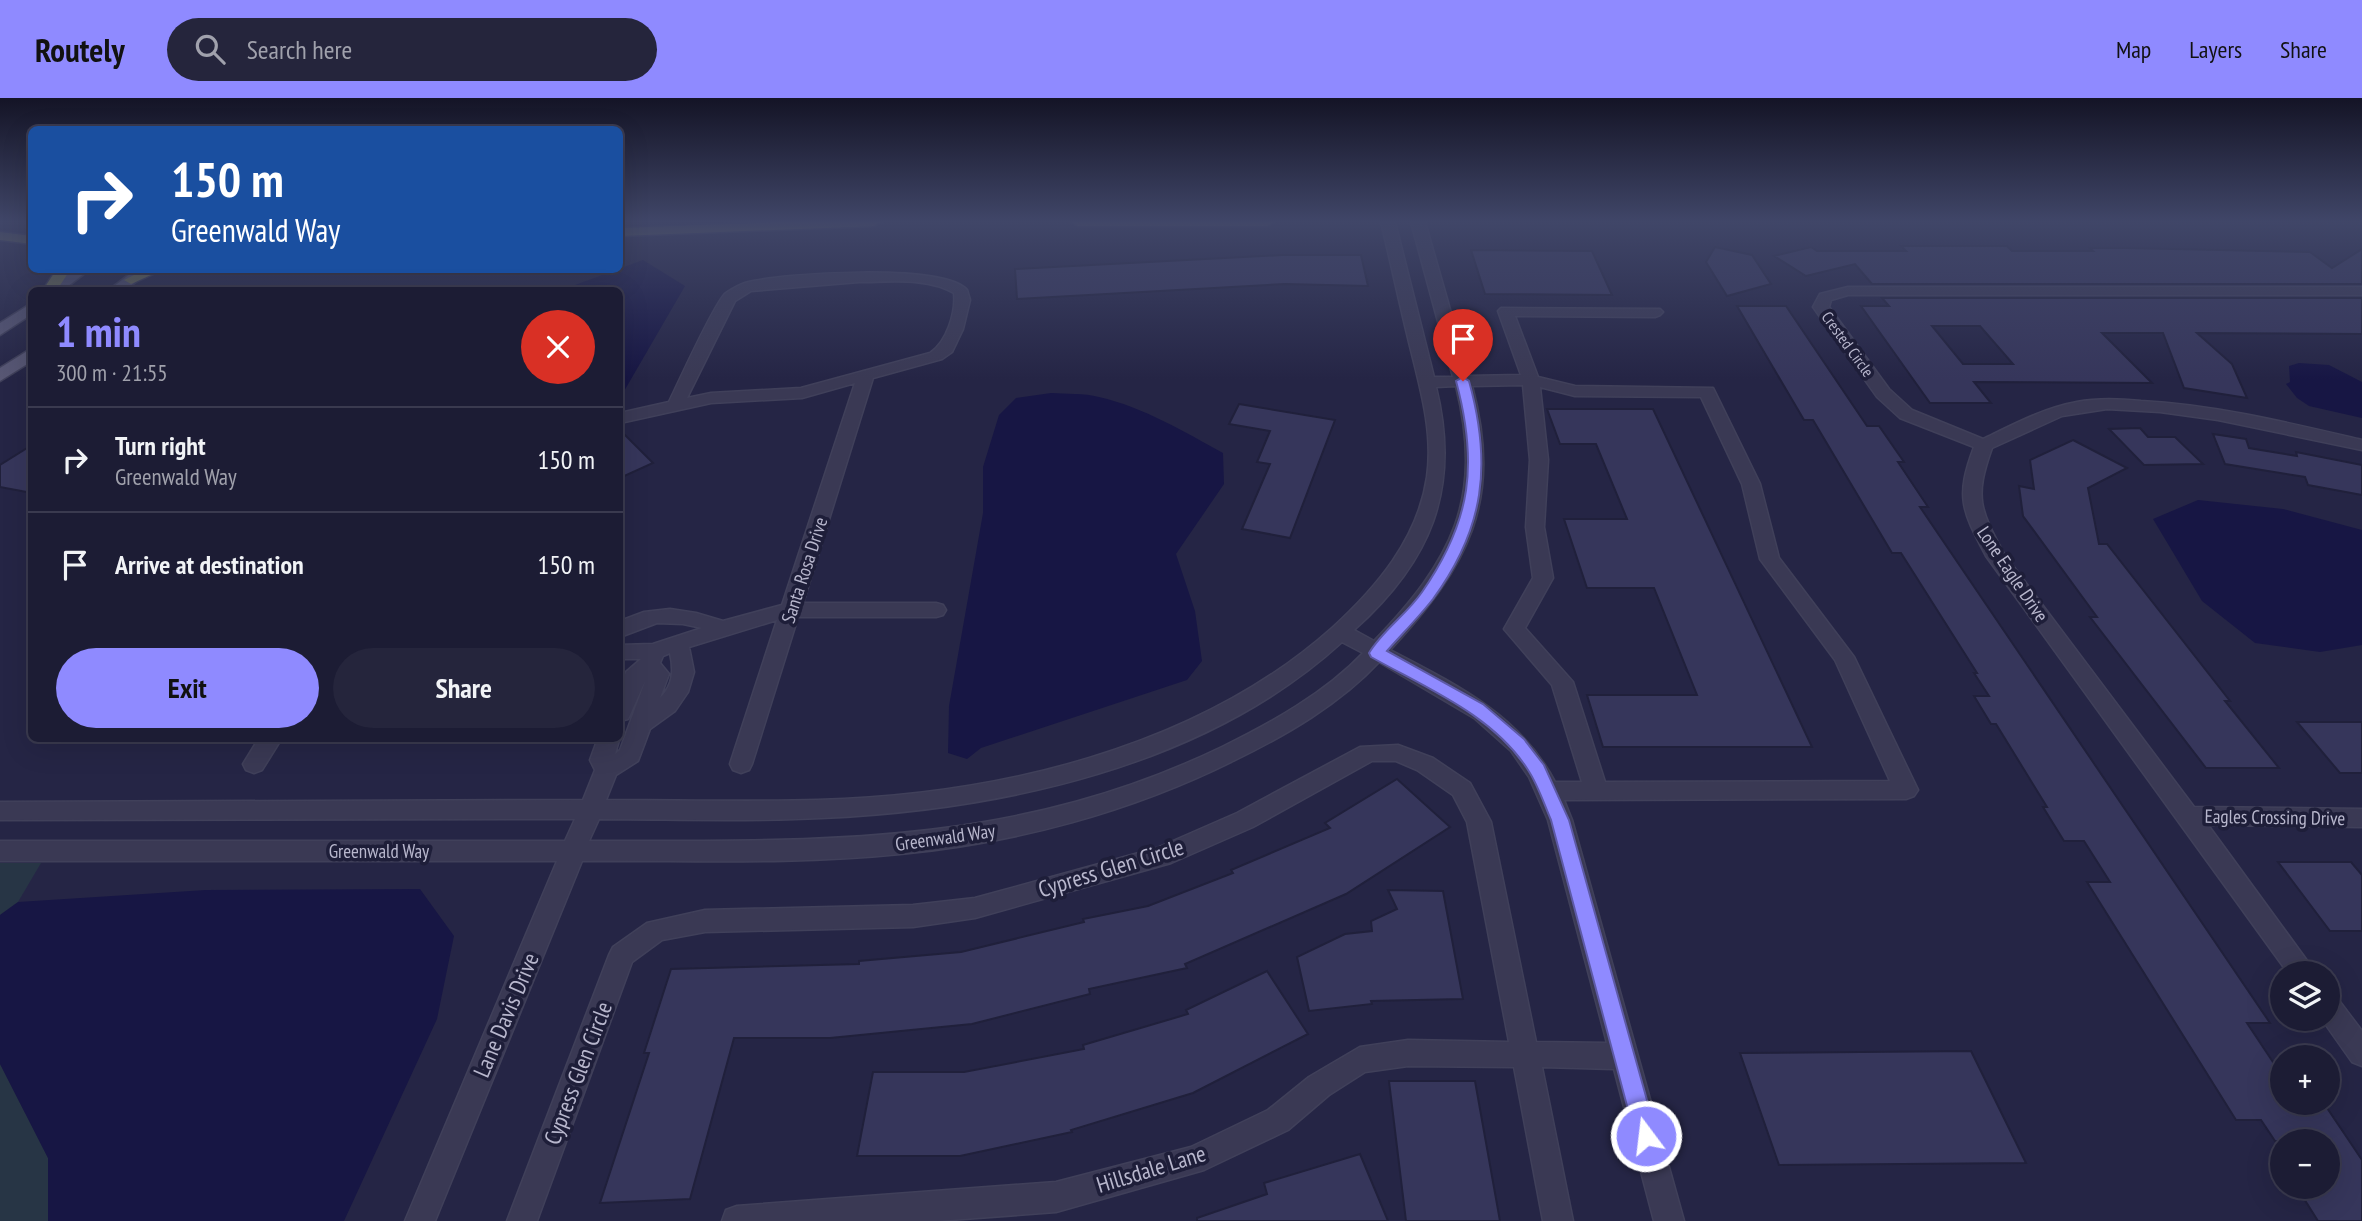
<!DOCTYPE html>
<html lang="en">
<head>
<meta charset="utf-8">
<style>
	body { margin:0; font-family:"PT Sans Narrow",sans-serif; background:#25253c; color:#f1f3f6; height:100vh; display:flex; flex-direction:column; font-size:26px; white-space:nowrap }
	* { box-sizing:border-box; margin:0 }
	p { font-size:23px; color:#a0a1ac }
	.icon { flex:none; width:38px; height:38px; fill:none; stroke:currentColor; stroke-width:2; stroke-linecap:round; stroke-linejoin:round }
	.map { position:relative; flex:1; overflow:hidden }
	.panel { position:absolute; left:28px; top:189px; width:595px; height:455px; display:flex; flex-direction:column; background:#1c1c34; border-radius:10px; box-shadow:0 7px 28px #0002,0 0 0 2px #3a3a4f }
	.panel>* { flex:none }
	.top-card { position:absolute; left:28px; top:28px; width:595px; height:147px; border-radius:10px; box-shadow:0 7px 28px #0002,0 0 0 2px #3a3a4f; background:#1a4fa0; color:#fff; overflow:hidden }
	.tools { position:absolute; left:2270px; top:863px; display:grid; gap:14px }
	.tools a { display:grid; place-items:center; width:70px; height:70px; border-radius:50%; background:#1c1c34; box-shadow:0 7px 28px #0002,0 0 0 2px #3a3a4f; font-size:35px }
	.pin { position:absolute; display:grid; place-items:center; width:60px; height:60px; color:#fff; margin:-72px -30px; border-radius:50% 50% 50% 0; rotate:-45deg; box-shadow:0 0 7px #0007 }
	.pin .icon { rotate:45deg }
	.me { position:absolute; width:77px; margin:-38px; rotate:345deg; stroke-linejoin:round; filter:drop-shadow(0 0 5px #0008) }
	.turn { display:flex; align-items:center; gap:24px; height:147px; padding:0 28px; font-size:32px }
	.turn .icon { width:91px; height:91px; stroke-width:2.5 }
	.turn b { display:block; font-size:49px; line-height:60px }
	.round { display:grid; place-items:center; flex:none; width:74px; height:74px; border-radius:37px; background:#25253c }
	.headline { display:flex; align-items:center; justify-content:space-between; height:119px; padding:0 28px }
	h1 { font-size:42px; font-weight:700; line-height:52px; color:#8f8aff }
	.cta { display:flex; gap:14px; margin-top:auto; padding:14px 28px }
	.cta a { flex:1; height:80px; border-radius:42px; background:#8f8aff; color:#111; font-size:28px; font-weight:700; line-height:80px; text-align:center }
	.cta a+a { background:#25253c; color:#f1f3f6 }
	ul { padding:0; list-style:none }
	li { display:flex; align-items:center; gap:21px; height:105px; padding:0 28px; border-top:2px solid #3a3a4f }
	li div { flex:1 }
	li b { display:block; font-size:26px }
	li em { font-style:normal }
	header { display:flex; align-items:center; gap:42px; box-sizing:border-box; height:98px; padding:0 35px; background:#8f8aff; color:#111 }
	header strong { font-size:33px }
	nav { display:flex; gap:38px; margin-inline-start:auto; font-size:24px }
	.search { width:490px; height:63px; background:#25253c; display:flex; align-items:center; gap:18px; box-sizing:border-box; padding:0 24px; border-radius:38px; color:#a0a1ac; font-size:26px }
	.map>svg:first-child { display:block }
	.green { fill:#273545 }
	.water { fill:#171644 }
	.building { fill:#36365b; stroke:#20203b; stroke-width:2; fill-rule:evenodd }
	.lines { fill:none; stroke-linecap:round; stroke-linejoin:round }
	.minor-casing { stroke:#40405a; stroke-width:3 }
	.major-casing { stroke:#40405a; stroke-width:3 }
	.highway-casing { stroke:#3e3e58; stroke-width:3 }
	.minor { fill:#3a3954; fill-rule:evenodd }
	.major { fill:#585774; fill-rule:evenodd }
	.highway { fill:#797b56; fill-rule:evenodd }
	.route { fill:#8f8aff; stroke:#5d5aa6; stroke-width:2 }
	.labels { text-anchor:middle; stroke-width:7; stroke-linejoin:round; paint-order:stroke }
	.far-street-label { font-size:16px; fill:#b8b7cd; stroke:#1e1e39 }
	.street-label { font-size:19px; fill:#b8b7cd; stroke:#1e1e39 }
	.near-street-label { font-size:23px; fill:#b8b7cd; stroke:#1e1e39 }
</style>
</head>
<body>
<header>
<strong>Routely</strong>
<div class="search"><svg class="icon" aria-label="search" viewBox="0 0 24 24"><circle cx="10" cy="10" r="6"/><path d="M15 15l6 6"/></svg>Search here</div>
<nav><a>Map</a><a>Layers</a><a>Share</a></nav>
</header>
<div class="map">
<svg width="2362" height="1123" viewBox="0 0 2362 1123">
	<rect width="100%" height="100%" fill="#252545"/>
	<g class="green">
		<polygon points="0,765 41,765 18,804 0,817"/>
		<polygon points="0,966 48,1060 48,1123 0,1123"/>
	</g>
	<g class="water">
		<polygon points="643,162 685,188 623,295 620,295 620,192 572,192 575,187"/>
		<polygon points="2299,265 2329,267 2362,284 2362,320 2309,308 2297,300 2286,286 2290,284 2289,268"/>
		<path d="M1051,295C1066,296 1084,295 1099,299C1143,309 1185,334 1223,355L1224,386L1176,456L1195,513L1202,563L1187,582L981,650L967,661L948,655L949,608L983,415V369L999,317L1016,300Z"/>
		<polygon points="2198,402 2283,411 2362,432 2362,547 2320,554 2255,545 2202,503 2153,421"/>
		<polygon points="420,791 454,838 437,921 344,1123 48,1123 48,1060 0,966 0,817 18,804 206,792"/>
	</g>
	<g class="building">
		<polygon points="1901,148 2007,148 2012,153 2093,153 2090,150 2126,150 2310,154 2332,170 2362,151 2362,186 1872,186 1855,166 1806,178 1774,158 1811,149 1817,153 1906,153"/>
		<polygon points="1715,149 1752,157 1771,186 1727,198 1706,164"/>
		<polygon points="1471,152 1592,153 1612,197 1485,196"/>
		<polygon points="1282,157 1361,157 1368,188 1285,186 1017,201 1015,171"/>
		<path d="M1882,200H2362V236L2197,235L2232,266L2247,300L2184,290L2163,235H2102L2152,285L1974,284L1991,305H1930L1861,208H1889ZM1932,228H1980L2013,266H1963Z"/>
		<polygon points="1737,208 1786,208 1867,328 1879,328 1904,364 1898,364 1928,409 1920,409 2270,925 2247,925 2277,970 2282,970 2282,1004 2323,1004 2362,1062 2362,1123 2318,1123 2296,1088 2328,1088 2328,1043 2275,1043 2261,1022 2236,1022 2087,784 2110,784 2084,743 2064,743 2043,709 2047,709 1996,626 1991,626 1974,598 1989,598 1974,575 1977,575 1901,455 1892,455 1813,322 1804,322"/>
		<polygon points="1239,306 1335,322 1290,440 1242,431 1270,366 1257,364 1270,333 1229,326"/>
		<polygon points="1547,311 1653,311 1812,649 1603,649 1587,597 1697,597 1654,490 1587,490 1564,421 1627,421 1596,346 1560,346"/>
		<polygon points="2140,330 2148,339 2175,339 2203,366 2144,367 2109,331"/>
		<polygon points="620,332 653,365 620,380"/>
		<polygon points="2213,336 2246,341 2249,350 2297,358 2296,354 2362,367 2362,397 2308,387 2305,379 2225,366"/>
		<polygon points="2073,342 2127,370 2088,390 2099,446 2107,446 2230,603 2225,603 2279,670 2206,670 2090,519 2097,519 2023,418 2019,388 2034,391 2030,362"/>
		<polygon points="32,347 32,395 0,389 0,367"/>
		<polygon points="2297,624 2362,624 2362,675 2340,675"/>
		<polygon points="1397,681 1450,729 1346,796 1185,866 1187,870 1089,891 1090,896 972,926 830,940 734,940 690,1101 600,1105 649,955 644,955 671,871 859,866 859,863 961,854 1084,824 1083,821 1148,808 1233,775 1231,772 1330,730 1325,725"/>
		<polygon points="2278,764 2351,764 2362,777 2362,833 2330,833"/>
		<polygon points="1388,792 1443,793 1463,901 1371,903 1372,906 1309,913 1297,859 1345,836 1372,833 1371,823 1397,811"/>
		<polygon points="1267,873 1308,936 1193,995 1071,1032 1072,1034 960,1058 857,1058 873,974 964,974 1084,951 1083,947 1188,916 1186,912"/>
		<polygon points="1971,953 2026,1065 1779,1067 1740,955"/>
		<polygon points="1389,983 1475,983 1500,1123 1406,1123"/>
		<polygon points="1360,1056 1388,1123 1197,1123 1197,1120 1267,1096 1264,1085"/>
	</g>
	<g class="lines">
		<g class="minor-casing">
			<g id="minor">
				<path d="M1381,124H1395L1434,279H1453L1411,124H1425L1469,278L1521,277L1498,213L1501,210L1660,211L1663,214L1660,217L1655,219L1515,218L1538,279L1575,288L1713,290L1760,386L1779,460L1854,559L1918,692L1914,698L1906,701L1564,702L1572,722L1684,1123H1654L1614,971L1542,969L1573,1123H1543L1514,969L1408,968L1365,974L1329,997L1288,1032L1204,1072L1056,1114L937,1123H722L726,1112L737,1108L1056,1084L1191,1049L1268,1012L1309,979L1360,949L1408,942L1509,944L1467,724L1453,697L1417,672L1396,663H1372L1253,729L1171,765L975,820L913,829L705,834L662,842L632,864L537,1123H507L609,857L613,849L647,825L705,812L913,807L975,800L1157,750L1237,715L1360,649L1398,647L1433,660L1470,685L1491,724L1536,944L1607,945L1548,722L1529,679L1511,653L1474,620L1379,564C1340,606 1286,637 1235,662C1131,714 1015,745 900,756C794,767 687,762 582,763L435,1123H405L557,763H0V743H565L575,721L0,722V704L583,702L595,672L590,662L598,640L620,639L615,656L620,652L646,581L628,621L620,623V589L626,574L641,561H620V547L653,546L702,530L683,526L657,525L620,539V523L644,514L670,511L696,515L723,523L782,507L855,285L802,300L711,305L620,325V315L669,304C678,286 715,203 726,195C732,191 739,187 745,185C782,175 943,165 967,192L970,202L963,231L952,254L942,261L873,280L803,505H936L943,507L946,512L943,517L936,519H798L752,666L749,672L741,675L733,672L730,666L777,522L689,549L694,574L688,594L675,613L650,631L638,663L616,677L606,702C677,702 748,704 818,702C997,697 1196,651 1332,530C1376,490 1418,441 1427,379C1434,331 1418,283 1407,236C1398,199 1390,161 1381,124ZM859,184C889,184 927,179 954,195C956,214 947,244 930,255L801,290L711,295L687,300L735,203L751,193ZM1523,287L1530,362L1526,429L1533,480L1504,531L1552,587L1582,684H1555C1520,617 1455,586 1390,552C1468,468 1503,404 1472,288ZM1456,288C1484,402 1452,462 1374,543L1354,532C1431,463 1461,391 1436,289ZM1540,289L1575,298L1701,299L1742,386L1760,461L1835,562L1890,683L1605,684L1573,584L1525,530L1553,480L1544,429L1548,362ZM1342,544L1363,555C1325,595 1271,625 1222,649C1013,750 815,743 589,743L599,721C672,721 747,724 821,720C1001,712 1205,669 1342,544ZM670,555C674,573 673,587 660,600L669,576L660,565L663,558Z"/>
				<path d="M1848,189H2362V197H1848L1831,202L1829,209L1889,291L1912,312L1983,341C2014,326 2044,310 2077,304C2098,300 2120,301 2141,303C2216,307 2289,325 2362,342V352L2218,322L2160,314L2107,311L2062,318L1992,350C1974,400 1980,411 2004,456L2194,709L2362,711V729L2208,727L2316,875H2288L1986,458C1962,412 1955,400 1974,349L1900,320L1877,299L1813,209L1820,196Z"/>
				<polygon points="259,640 282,640 262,672 254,675 246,672 243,666"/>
				<polygon points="2328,896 2337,900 2362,933 2362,968 2352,964 2321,920 2328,920"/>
			</g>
		</g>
		<g class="major-casing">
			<g id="major">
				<polygon points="73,172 89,172 63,192 47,192"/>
				<polygon points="135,172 151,172 125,192 109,192"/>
				<polygon points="32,205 32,216 0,237 0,225"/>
				<polygon points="32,250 32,263 0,283 0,270"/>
			</g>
		</g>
		<g class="highway-casing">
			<g id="highway">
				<polygon points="781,124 881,124 874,128 620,138 620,130"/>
				<polygon points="1071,124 1274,124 1267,128 1078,128"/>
				<polygon points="0,134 32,138 32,146 0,142"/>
				<polygon points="56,172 70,172 57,192 43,192"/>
				<polygon points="144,172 162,172 131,186 124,182"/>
			</g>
		</g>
		<use href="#minor" class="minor"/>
		<use href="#major" class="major"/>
		<use href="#highway" class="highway"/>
	</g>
	<linearGradient id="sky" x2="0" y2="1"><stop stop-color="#141426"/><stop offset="0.44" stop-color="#404668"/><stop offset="1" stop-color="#404668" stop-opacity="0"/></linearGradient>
	<rect width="2362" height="281" fill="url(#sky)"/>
	<path class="route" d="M1463,279L1469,283C1492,366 1485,430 1433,501C1419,519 1402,536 1387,553L1483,606L1524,641L1544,667L1569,722L1657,1038L1653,1045L1646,1048L1638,1045L1635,1038L1551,722C1544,706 1538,687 1528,672C1493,617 1426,590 1371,559L1369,555C1383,532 1407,516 1422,494C1472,422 1478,365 1456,283Z"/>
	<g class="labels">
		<g class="far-street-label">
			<text transform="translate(1848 246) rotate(54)" y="6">Crested Circle</text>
		</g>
		<g class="street-label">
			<text transform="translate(804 472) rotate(-72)" y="7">Santa Rosa Drive</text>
			<text transform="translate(2013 476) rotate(56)" y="7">Lone Eagle Drive</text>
			<text transform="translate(2275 719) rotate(1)" y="7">Eagles Crossing Drive</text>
			<text transform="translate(945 739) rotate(-8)" y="7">Greenwald Way</text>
			<text x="379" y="760">Greenwald Way</text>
		</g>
		<g class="near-street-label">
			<text transform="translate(1111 770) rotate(-17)" y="8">Cypress Glen Circle</text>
			<text transform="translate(506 917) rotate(-67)" y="8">Lane Davis Drive</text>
			<text transform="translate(578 975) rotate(-69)" y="8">Cypress Glen Circle</text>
			<text transform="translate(1151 1071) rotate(-17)" y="8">Hillsdale Lane</text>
		</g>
	</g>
</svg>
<div class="tools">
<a><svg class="icon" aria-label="layers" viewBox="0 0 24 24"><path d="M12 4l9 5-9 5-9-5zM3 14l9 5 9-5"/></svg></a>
<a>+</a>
<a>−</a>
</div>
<div class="pin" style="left:1463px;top:283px;background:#d93025"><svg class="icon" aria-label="arrive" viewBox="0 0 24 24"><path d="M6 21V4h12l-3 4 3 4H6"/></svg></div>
<svg class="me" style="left:1646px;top:1038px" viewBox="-20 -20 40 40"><circle r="17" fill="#8f8aff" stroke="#fff" stroke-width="3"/><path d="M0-11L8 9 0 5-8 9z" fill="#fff"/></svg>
<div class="top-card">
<div class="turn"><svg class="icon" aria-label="right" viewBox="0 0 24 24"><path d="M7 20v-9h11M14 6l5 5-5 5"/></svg><div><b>150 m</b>Greenwald Way</div></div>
</div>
<section class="panel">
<div class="headline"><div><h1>1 min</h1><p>300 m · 21:55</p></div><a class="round" style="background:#d93025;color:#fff"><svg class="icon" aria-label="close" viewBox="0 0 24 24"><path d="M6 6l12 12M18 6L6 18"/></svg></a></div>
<ul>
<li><svg class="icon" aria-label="right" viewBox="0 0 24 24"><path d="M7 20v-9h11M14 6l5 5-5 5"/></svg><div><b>Turn right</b><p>Greenwald Way</p></div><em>150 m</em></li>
<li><svg class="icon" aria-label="arrive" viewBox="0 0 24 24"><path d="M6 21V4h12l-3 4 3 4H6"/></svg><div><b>Arrive at destination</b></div><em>150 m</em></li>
</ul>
<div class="cta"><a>Exit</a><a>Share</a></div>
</section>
</div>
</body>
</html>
